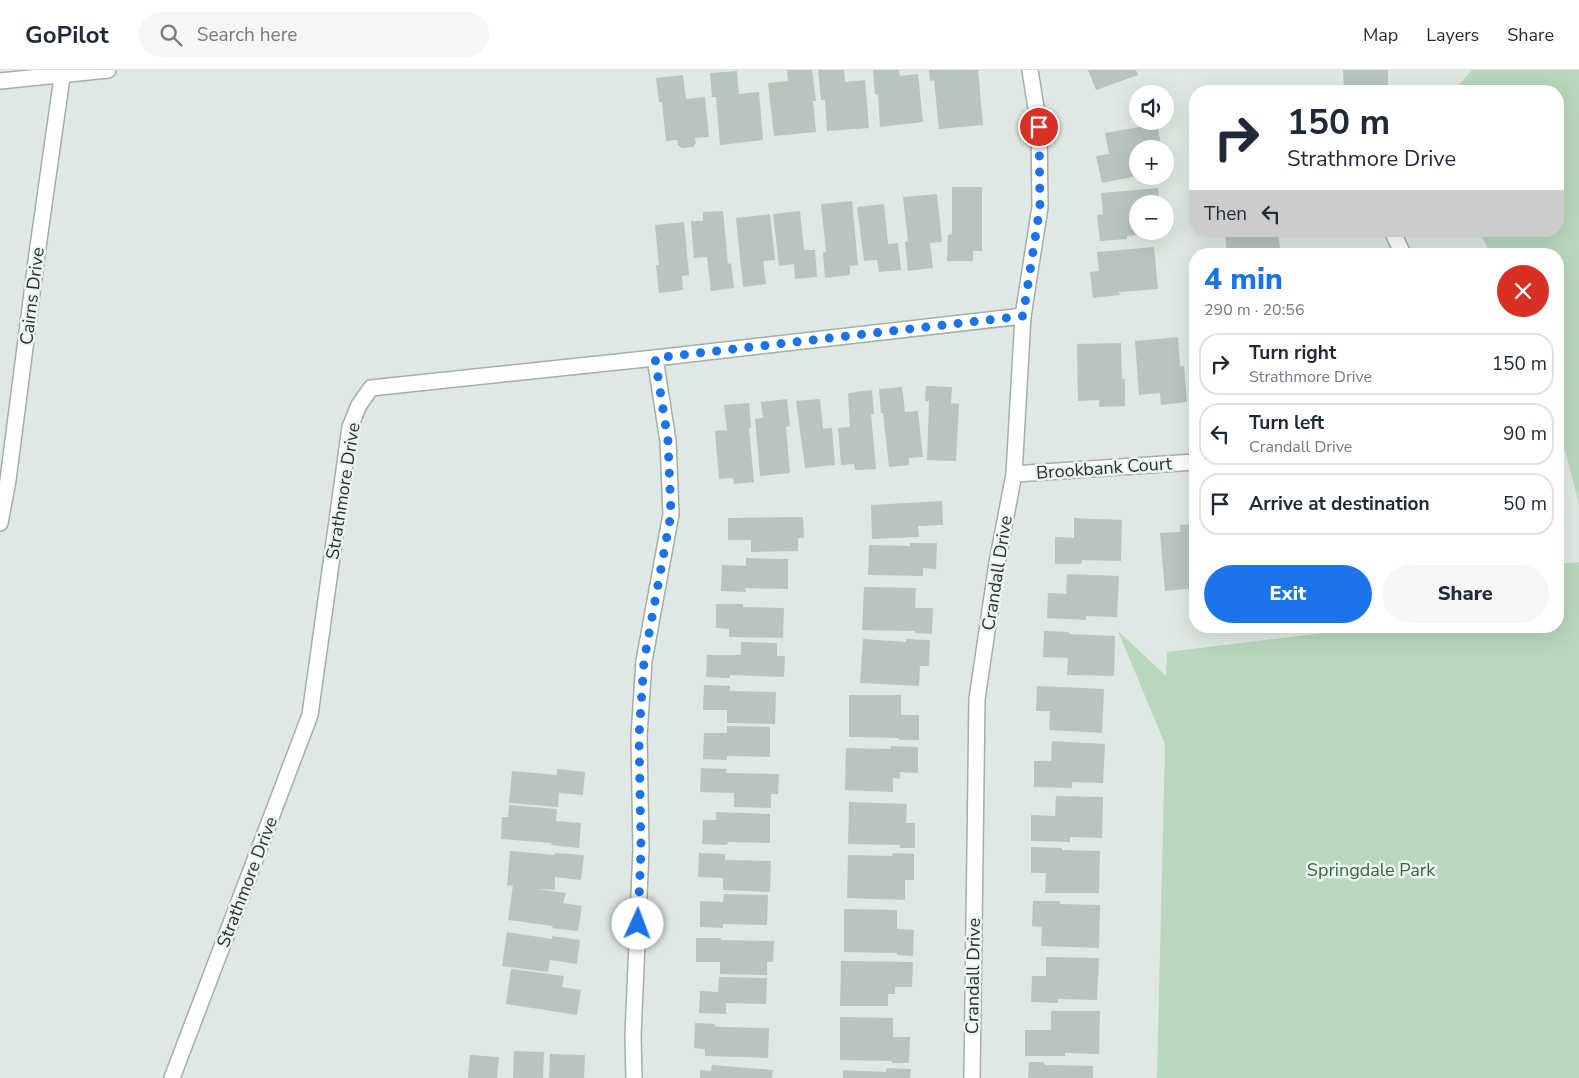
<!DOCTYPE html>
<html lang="en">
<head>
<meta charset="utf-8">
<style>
	body { margin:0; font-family:"Nunito Sans",sans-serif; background:#f6f6f7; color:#1f2937; height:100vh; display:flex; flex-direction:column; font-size:19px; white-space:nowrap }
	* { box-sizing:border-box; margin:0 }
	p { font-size:16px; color:#747a83 }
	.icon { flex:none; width:28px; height:28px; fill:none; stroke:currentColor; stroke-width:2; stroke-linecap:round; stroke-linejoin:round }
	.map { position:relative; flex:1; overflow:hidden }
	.drawer { position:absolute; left:1189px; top:178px; width:375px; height:385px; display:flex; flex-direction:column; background:#fff; border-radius:20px; box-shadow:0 5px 20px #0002 }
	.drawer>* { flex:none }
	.hud { position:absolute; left:1189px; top:15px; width:375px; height:152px; border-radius:20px; box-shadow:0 5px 20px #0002; background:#fff; color:#1f2937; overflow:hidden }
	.fabs { position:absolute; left:1129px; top:15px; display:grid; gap:10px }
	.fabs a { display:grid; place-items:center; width:45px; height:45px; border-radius:50%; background:#fff; box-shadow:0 5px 20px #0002; font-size:25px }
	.pin { position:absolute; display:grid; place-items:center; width:42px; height:42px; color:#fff; margin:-21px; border:2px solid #fff; border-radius:50%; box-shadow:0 1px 5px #0007 }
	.me { position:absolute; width:55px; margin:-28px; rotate:2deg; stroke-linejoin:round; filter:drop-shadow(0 0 4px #0008) }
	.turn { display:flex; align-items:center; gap:18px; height:105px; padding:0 15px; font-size:22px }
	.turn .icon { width:65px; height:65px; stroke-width:2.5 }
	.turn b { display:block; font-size:35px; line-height:42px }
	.then { display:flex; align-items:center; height:48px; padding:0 15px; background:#0003; gap:10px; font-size:19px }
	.round { display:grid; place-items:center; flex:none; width:52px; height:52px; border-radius:26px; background:#f6f6f7 }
	.head { display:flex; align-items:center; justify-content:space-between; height:85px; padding:0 15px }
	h1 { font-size:30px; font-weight:800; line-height:38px; color:#1a73e8 }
	.button { display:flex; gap:10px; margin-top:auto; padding:10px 15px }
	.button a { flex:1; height:58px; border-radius:30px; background:#1a73e8; color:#fff; font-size:20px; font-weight:800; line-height:58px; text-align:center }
	.button a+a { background:#f6f6f7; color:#1f2937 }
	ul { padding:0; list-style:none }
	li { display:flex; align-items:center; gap:15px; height:62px; margin:0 10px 8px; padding:0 5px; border:2px solid #e0e1e3; border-radius:20px }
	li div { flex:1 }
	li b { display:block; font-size:19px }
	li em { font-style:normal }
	header { display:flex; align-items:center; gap:30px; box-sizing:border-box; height:70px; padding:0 25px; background:#fff; border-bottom:1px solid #e0e1e3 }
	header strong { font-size:24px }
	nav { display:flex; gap:28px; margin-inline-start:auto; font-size:18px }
	.search { width:350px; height:45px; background:#f6f6f7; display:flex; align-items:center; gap:12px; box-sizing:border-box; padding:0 18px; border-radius:28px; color:#747a83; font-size:19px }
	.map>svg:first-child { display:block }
	.green { fill:#b9d7bd }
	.building { fill:#b7c5be }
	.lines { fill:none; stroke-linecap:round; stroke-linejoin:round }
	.minor-casing { stroke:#a3afa8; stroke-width:18 }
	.minor { stroke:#fff; stroke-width:15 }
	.route { stroke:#1a73e8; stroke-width:9; stroke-dasharray:0 16.2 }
	.labels { text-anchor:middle; stroke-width:5; stroke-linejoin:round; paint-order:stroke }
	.street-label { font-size:18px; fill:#22362d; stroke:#eef5f1 }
	.park-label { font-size:18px; fill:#30683d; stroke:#eef5f1 }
</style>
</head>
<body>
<header>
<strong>GoPilot</strong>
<div class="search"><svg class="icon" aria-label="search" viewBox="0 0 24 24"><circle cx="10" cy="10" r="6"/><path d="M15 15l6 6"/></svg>Search here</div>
<nav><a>Map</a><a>Layers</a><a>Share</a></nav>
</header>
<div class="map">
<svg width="1579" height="1008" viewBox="0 0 1579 1008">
	<rect width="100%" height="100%" fill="#dfe8e2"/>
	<g class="green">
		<polygon points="1472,0 1579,0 1579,434 1558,353 1558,184 1490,184 1480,161 1558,161 1558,21 1453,21"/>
		<polygon points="1579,492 1579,1008 1157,1008 1165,674 1118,561 1166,606 1167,582 1383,556 1558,556 1558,494"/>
	</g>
	<g class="building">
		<polygon points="787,0 812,0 816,31 813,31 816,62 774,66 768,13 788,11"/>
		<polygon points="818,0 844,0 845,12 865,10 869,58 827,61 825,30 821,30"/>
		<polygon points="873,0 899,0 900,6 918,4 923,52 880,57 878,25 875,24"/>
		<polygon points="929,0 978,0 983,55 939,59 934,10 930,11"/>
		<polygon points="1088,0 1136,0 1138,5 1096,20"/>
		<polygon points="1343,0 1388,0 1388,21 1344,21"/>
		<polygon points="737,1 739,24 759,22 763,70 720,75 716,27 712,27 710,3"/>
		<polygon points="683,5 686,29 705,27 709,67 695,68 696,73 693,77 682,78 678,75 677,70 666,71 662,32 659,32 656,8"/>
		<polygon points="1157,54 1162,79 1138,79 1137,106 1102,113 1096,86 1109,84 1105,63"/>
		<polygon points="952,117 982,117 982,181 973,181 973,191 947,191 948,165 952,164"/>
		<polygon points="1158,118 1160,134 1138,134 1138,161 1163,161 1163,163 1127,166 1127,169 1100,171 1097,145 1103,144 1101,123"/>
		<polygon points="937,124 942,172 930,173 933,198 908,201 905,172 908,171 903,127"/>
		<polygon points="852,131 858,195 850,196 850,205 825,208 823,183 826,182 821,134"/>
		<polygon points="884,134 888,174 898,173 901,200 879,202 877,190 864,191 857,137"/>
		<polygon points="723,141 728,194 731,193 734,218 711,221 707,187 694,188 691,151 703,151 703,142"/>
		<polygon points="800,141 804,180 815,180 817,207 795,209 794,194 779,196 773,144"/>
		<polygon points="770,144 775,190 763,191 766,214 743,217 736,148"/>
		<polygon points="684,152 689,205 682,206 683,220 659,223 656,195 659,195 655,155"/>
		<polygon points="1244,161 1278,161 1280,179 1293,179 1294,184 1227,184 1225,163"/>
		<polygon points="1154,177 1158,219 1119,222 1120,225 1093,228 1090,202 1099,201 1097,182"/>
		<polygon points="1178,267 1180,296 1184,296 1187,332 1161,335 1160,323 1139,325 1135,271"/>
		<polygon points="1121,273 1122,309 1125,309 1125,336 1099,337 1099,330 1078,331 1077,274"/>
		<polygon points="926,316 952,317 951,333 959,334 956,391 927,390 929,331 925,331"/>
		<polygon points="902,317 905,342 918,341 923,387 909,388 909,395 889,397 883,343 881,343 879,319"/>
		<polygon points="872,320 874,344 871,344 876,399 855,400 854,394 841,395 838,358 850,357 848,323"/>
		<polygon points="787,329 790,356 786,357 790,403 760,406 755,349 763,348 761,332"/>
		<polygon points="820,329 823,359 832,358 835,395 805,398 796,331"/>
		<polygon points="749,333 751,357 749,358 754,412 734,414 733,408 719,409 715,361 727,360 724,335"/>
		<polygon points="942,431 943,455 918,456 919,467 872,469 871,435"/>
		<polygon points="803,447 804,468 798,468 798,481 751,482 751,470 728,470 728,448"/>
		<polygon points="1074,448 1122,450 1121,491 1082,490 1081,494 1055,494 1055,467 1074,468"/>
		<polygon points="1195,454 1195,518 1165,521 1160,463 1180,462 1180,455"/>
		<polygon points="910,473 937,473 936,499 923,498 923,506 868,505 869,475 910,476"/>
		<polygon points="746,488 788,489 788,519 745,518 746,522 721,521 722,495 746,496"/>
		<polygon points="1067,504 1119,506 1117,547 1086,546 1086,550 1047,548 1048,523 1066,524"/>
		<polygon points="864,517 916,518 915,538 933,538 932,564 915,563 915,561 862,560"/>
		<polygon points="716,534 743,534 743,537 784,538 783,568 729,567 729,559 716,558"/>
		<polygon points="1044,561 1069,562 1069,564 1115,566 1114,606 1067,605 1068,588 1043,587"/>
		<polygon points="863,569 906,572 906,569 930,570 929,596 920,596 919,616 860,613"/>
		<polygon points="741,572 777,573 777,586 785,586 784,607 730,605 730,608 706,607 707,585 741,585"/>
		<polygon points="704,615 730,616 730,621 776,622 775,654 727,653 727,640 703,640"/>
		<polygon points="1037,616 1104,619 1102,663 1049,660 1050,641 1036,641"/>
		<polygon points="849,625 901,625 901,645 919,645 919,670 899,670 899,668 849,667"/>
		<polygon points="727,656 770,657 770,687 727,686 727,690 703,689 704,663 727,663"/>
		<polygon points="1052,671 1105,674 1103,713 1072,712 1072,718 1034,717 1034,691 1051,691"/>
		<polygon points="891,676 918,677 918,703 900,702 900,709 893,708 893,722 845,720 846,678 891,679"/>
		<polygon points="701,698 727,699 726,703 779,704 778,724 771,724 771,738 734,737 734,723 700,722"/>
		<polygon points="557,699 585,702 583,725 559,723 558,737 509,733 512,701 557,705"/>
		<polygon points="1056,726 1103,727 1102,768 1070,767 1070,772 1031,771 1031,745 1055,746"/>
		<polygon points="849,732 907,734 906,753 915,753 915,778 900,778 900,775 848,774"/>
		<polygon points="509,735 557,739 556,751 581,753 579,778 551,775 552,773 501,769 502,747 508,747"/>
		<polygon points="716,742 770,744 770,773 728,772 727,775 702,774 703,750 716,750"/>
		<polygon points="1031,777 1062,778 1062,780 1100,781 1099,823 1045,823 1046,803 1031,803"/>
		<polygon points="510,781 555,785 555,783 584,785 581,810 555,807 555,820 536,819 566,823 563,833 582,836 578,861 552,858 553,856 508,850 513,815 507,816"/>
		<polygon points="699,783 725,784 725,790 771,791 770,822 723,820 723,808 698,807"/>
		<polygon points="893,783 914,784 914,810 905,810 905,830 847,828 848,785 892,786"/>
		<polygon points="724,824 768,825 767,855 723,854 723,858 700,857 700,831 723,832"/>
		<polygon points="1033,831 1060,831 1060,834 1100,835 1099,878 1041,876 1042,857 1032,856"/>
		<polygon points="844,839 897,840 897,859 914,860 913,886 897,885 897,883 844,882"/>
		<polygon points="507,862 552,869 552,866 580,870 577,894 550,890 548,902 502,896"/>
		<polygon points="696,868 721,868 721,870 774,871 773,892 767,892 767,905 720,904 720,892 696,892"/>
		<polygon points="1046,887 1099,888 1097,930 1058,929 1058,933 1031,932 1032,906 1046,906"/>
		<polygon points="841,891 913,892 912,917 895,917 895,924 888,924 888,936 840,936"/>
		<polygon points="511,899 564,906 562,917 581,920 577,945 506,934"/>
		<polygon points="719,907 767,908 766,934 726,933 726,944 699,943 700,921 718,922"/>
		<polygon points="1051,941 1100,941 1099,984 1065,983 1065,986 1025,986 1025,960 1051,960"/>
		<polygon points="840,947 893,948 893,967 910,967 909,993 892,993 892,991 840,990"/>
		<polygon points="695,953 715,954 715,956 720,957 769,958 768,988 705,986 705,979 694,978"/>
		<polygon points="514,981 544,982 543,1008 513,1008"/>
		<polygon points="550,984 585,985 584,1008 549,1008"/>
		<polygon points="470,985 499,987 497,1008 468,1008"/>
		<polygon points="1029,992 1044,992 1045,995 1093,996 1093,1008 1028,1008"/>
		<polygon points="712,995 773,1000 772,1008 700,1008 700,1000 711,1001"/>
		<polygon points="887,998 911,999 910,1008 843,1008 843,1000 886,1002"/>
	</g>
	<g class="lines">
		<g class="minor-casing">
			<g id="minor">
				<polyline points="0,11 108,0"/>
				<polyline points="1392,161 1403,184"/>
				<polyline points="1014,404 1195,392"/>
				<polyline points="0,453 8,410 37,184 63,0"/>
				<polyline points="172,1008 310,645 350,357 359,335 371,318 655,288 1023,246"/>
				<polyline points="634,1008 633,966 641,779 639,666 644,591 671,444 668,371 655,288"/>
				<polyline points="972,1008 977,629 997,493 1014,404 1023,246 1040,137 1039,57 1030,0"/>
			</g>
		</g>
		<use href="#minor" class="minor"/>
	</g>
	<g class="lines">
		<polyline class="route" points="638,854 641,779 639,666 644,591 671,444 668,371 655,288 1023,246 1040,137 1039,57"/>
	</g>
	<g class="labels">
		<g class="street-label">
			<text transform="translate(32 226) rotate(-83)" y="6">Cairns Drive</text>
			<text transform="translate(1104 398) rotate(-4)" y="6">Brookbank Court</text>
			<text transform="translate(343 421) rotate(-81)" y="6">Strathmore Drive</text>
			<text transform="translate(997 503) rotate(-81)" y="6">Crandall Drive</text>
			<text transform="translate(247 812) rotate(-69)" y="6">Strathmore Drive</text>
			<text transform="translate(973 906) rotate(-89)" y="6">Crandall Drive</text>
		</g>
		<g class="park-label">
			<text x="1371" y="806">Springdale Park</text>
		</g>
	</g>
</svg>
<div class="fabs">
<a><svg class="icon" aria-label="sound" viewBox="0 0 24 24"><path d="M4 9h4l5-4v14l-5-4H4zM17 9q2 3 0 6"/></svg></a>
<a>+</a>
<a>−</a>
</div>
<div class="pin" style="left:1039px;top:57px;background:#d93025"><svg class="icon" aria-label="arrive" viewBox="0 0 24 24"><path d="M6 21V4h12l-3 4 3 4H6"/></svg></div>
<svg class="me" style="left:638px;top:854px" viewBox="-20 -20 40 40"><circle r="19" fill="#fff"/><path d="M0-13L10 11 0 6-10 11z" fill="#1a73e8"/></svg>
<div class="hud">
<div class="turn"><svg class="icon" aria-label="right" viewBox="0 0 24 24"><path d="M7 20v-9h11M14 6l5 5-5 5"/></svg><div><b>150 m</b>Strathmore Drive</div></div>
<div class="then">Then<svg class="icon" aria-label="left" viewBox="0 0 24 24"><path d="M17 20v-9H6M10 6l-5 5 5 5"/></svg></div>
</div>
<section class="drawer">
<div class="head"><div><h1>4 min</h1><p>290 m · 20:56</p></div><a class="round" style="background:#d93025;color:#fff"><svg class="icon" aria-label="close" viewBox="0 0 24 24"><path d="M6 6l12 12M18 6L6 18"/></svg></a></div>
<ul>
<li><svg class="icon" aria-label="right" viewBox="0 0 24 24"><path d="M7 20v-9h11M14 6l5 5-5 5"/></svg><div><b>Turn right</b><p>Strathmore Drive</p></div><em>150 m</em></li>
<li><svg class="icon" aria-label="left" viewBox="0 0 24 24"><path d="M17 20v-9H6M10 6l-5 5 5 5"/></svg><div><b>Turn left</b><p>Crandall Drive</p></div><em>90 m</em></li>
<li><svg class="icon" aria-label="arrive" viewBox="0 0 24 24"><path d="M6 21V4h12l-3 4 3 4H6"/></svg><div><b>Arrive at destination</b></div><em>50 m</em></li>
</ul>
<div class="button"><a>Exit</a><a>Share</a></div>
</section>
</div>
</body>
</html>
